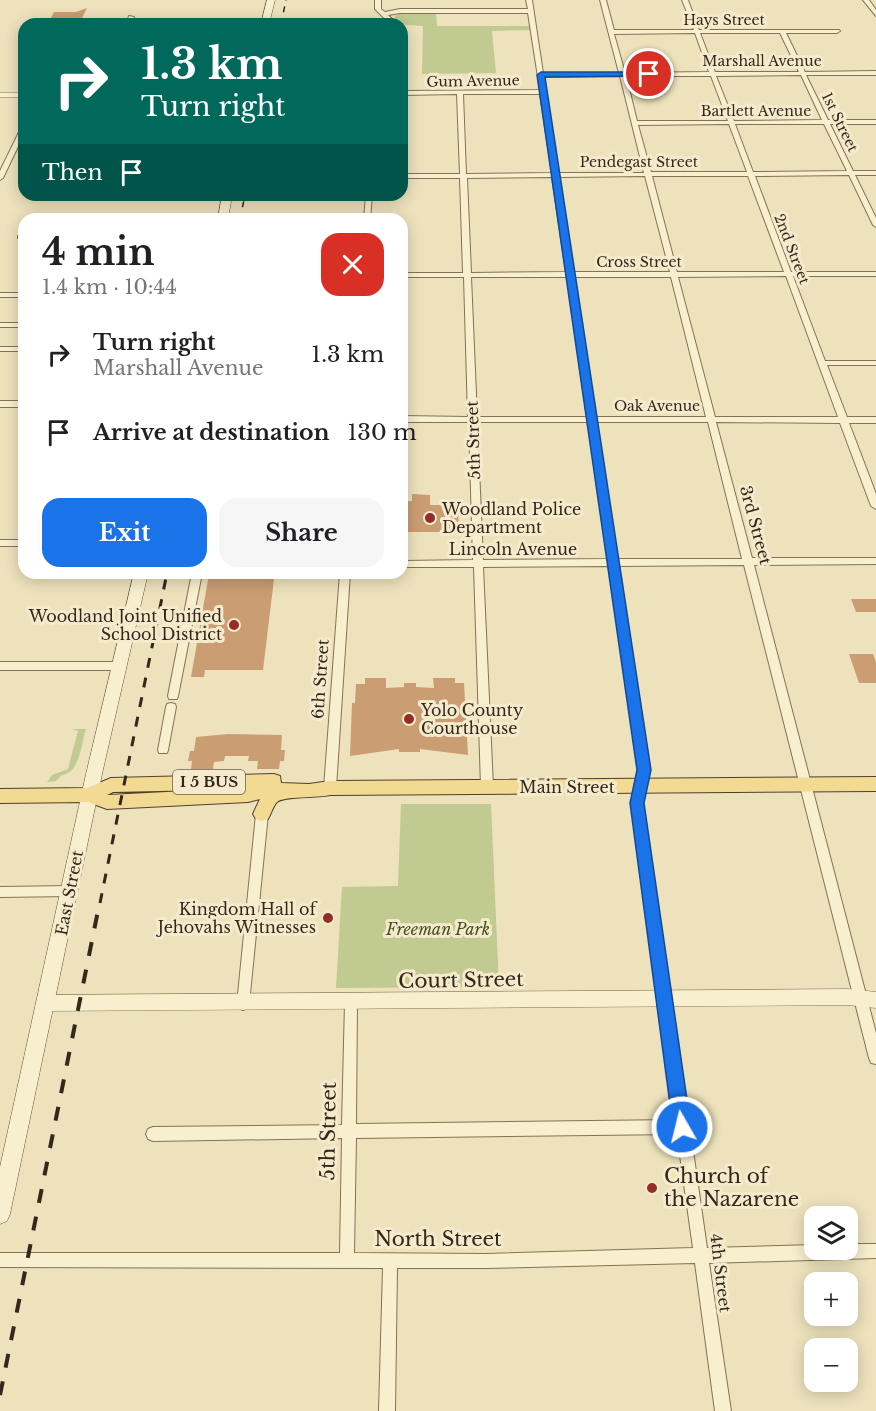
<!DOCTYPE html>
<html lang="en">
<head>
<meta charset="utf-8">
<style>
	body { margin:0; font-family:"Libre Baskerville",serif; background:#f6f6f6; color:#202124; height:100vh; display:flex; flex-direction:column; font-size:22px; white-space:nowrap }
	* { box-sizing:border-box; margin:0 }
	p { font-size:20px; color:#757577 }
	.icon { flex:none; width:33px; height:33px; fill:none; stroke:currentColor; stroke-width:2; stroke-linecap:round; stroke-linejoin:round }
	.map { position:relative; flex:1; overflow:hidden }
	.sheet { position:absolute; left:18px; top:213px; width:390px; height:366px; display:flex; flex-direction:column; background:#fff; border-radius:18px; box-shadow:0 3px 15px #0003 }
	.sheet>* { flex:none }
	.banner { position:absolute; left:18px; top:18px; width:390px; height:183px; border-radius:18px; box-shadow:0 3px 15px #0003; background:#00695c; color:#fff; overflow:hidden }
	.tools { position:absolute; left:804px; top:1206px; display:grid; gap:12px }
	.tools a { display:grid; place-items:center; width:54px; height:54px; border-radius:12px; background:#fff; box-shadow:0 3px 15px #0003; font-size:30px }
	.pin { position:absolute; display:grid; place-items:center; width:51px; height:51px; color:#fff; margin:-26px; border:3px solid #fff; border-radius:50%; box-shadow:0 2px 6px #0007 }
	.me { position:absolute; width:66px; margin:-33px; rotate:352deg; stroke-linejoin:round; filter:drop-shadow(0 0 4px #0008) }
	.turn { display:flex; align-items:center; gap:21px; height:126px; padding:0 24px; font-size:27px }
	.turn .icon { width:78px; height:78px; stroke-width:2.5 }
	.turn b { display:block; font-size:42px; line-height:51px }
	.then { display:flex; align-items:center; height:57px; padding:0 24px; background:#0003; gap:12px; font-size:22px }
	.round { display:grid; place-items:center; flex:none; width:63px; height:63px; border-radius:18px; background:#f6f6f6 }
	.summary { display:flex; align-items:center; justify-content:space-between; height:102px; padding:0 24px }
	h1 { font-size:36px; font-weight:700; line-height:45px }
	.action { display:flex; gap:12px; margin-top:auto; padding:12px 24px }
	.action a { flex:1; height:69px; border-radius:18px; background:#1a73e8; color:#fff; font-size:24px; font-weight:700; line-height:69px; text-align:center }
	.action a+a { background:#f6f6f6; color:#202124 }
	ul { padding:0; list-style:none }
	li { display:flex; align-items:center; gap:18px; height:78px; padding:0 24px }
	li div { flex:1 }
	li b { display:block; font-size:22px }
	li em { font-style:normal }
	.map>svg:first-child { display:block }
	.green { fill:#c0ca91 }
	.building { fill:#cb9d72 }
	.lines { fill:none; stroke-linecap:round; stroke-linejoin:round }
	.minor-casing { stroke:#847256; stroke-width:2 }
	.tertiary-casing { stroke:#847256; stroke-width:1 }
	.secondary-casing { stroke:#66533a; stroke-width:1 }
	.primary-casing { stroke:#513f2b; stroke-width:2 }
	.minor { fill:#f8efcf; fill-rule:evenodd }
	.tertiary { fill:#f8efcf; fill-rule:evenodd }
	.secondary { fill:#f8efcf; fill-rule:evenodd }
	.primary { fill:#f2da93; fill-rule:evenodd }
	.rail-far2 { stroke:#33281b; stroke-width:1.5; stroke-dasharray:6 6; stroke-linecap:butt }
	.rail-far1 { stroke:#33281b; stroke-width:3; stroke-dasharray:10 10; stroke-linecap:butt }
	.rail { stroke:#33281b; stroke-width:4; stroke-dasharray:14 14; stroke-linecap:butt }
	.route { fill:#1a73e8; stroke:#114b97; stroke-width:1.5 }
	.poi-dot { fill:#932d27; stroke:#f5ebcc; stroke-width:2 }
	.labels { text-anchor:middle; stroke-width:6; stroke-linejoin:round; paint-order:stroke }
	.far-street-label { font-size:14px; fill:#33281b; stroke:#f5ebcc }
	.shield { fill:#f5ebcc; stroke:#6d6250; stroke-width:1.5 }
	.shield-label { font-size:15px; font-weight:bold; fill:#33281b }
	.street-label { font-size:16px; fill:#33281b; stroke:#f5ebcc }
	.poi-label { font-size:16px; fill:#33281b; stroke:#f5ebcc; text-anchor:start }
	.park-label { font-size:16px; font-style:italic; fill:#415021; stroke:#f5ebcc }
	.near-street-label { font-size:20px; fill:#33281b; stroke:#f5ebcc }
	.near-poi-label { font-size:20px; fill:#33281b; stroke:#f5ebcc; text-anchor:start }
</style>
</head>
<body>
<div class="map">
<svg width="876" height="1411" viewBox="0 0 876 1411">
	<rect width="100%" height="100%" fill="#ede2bc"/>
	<g class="green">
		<polygon points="436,13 437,26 529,26 530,30 492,31 496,73 422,74 423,26 395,24 395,16 402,13"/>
		<path d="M72,729H86C81,744 80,773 62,775L56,781L47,782L52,775L68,769L78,731Z"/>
		<polygon points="401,804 491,804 499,987 336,988 342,887 398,886"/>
	</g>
	<g class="building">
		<polygon points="87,8 81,20 59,20 48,23 54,12 76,12"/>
		<polygon points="412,494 430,495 430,505 458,505 459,532 402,532 402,501 412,501"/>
		<polygon points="209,574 220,574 220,579 274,579 263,670 205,670 204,677 191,677"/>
		<polygon points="851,599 876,599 876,612 856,612"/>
		<polygon points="849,654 873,654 876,662 876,683 859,683"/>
		<polygon points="365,678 386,678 386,688 404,687 404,683 416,683 416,687 434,688 433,678 455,678 455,683 464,683 468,755 420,749 420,752 399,752 399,749 350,756 352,703 355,703 356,684 365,684"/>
		<polygon points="228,734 282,735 281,750 285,750 284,761 280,761 279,769 257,769 258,761 248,761 249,756 225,756 224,761 214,762 213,769 191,769 192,761 188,761 190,751 194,751 196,737"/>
	</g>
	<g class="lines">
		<g class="minor-casing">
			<g id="minor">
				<path d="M375,0H381V9L385,12L400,9H528L526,0H532L543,73H619L600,0H606L614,30H694L682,0H688L699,30H839L840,31L837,33H786L805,72L876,71V75H806L828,120H876V124H830L853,171H876V175H855L876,218V227L873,225L849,175L755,176L791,272H876V276H793L825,361H876V365H827L847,417H876V423H849L876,494V509L871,506L840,423L716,422L752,558H876V564L754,565L876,1033V1064L871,1063L869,1058L744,565L618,566L649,770L643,803L707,1248L814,1245V1250H848V1244H876V1258L709,1263L731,1411H715L695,1263L486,1268H397L395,1411H379L383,1268L0,1267V1253H340L342,1138L153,1141L148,1139L146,1134L148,1129L153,1127L342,1125L345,1002L347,998L351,996L355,998L357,1002L356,1124L675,1120L631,803L639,770L609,566L483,567L493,787L491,790L487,792L483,790L481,787L474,567H402V561L473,560L469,422H402V416L468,417L464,277H402V273H463L460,178H402V174H460L457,94L402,95V91L540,90L528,13H400L388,15L392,19L393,24H387L386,20L375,9ZM695,33L709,72L625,73L614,34ZM700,33H780L799,72H715ZM801,75L822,120L734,121L716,76ZM620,76L644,173H558L543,77ZM626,76H711L728,121H637ZM463,94H540L552,173L466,174ZM729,124L747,172H651L638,125ZM735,124H824L847,171L753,172ZM645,176L670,272H573L559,177ZM652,176H748L784,272H677ZM552,177L566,272L471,273L467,178ZM786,276L838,417H715L678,277ZM471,277H567L587,417H477ZM574,277H671L706,417H595ZM477,422H588L608,559L483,560ZM596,422H708L742,559H617ZM677,1134L693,1248L486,1254L354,1253L356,1138Z"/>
				<polygon points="863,0 869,0 876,10 876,16"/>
				<polygon points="129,16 134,17 132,24 126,24"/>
				<polygon points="24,126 24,134 3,178 0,180 0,171 21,128"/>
				<polygon points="366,195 372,195 370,219 364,219"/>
				<polygon points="20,235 24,235 24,239 18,238 18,236"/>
				<rect x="0" y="293" width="24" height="4"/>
				<rect x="0" y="323" width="24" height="4"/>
				<rect x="0" y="347" width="24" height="4"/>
				<rect x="0" y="401" width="24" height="6"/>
				<rect x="0" y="540" width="24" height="6"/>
				<polygon points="192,573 202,573 178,696 177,699 169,699 168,696"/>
				<polygon points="340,573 350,573 336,788 334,791 330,793 326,791 324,788"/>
				<polygon points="0,662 119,662 124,666 119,670 0,670"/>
				<polygon points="171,703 175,704 176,707 168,750 167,753 159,753 158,750 166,707 167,704"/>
				<polygon points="262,809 266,811 268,814 249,1004 248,1008 243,1010 238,1008 237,1004 256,814 258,811"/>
				<polygon points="70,886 74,887 76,891 74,895 70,896 0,897 0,887"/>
			</g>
		</g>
		<g class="tertiary-casing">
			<g id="tertiary">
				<rect x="0" y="93" width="24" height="4"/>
				<polygon points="848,989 876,992 876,1008 848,1005 46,1011 40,1008 38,1003 40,998 46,995"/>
			</g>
		</g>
		<g class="secondary-casing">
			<g id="secondary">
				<polygon points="267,0 275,0 269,24 261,24"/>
				<polygon points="222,195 232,195 228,219 218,219"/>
				<polygon points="134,573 148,573 102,774 10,1214 7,1221 0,1224 0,1167 86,774"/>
			</g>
		</g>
		<g class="primary-casing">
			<path id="primary" d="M274,774L280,776L281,783L309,784L330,781L876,777V791L330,795C319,798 283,796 277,802C273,806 271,814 268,819L262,821L256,819L253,814L260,799L248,802L107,809L88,802L0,803V789L87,788L111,778ZM206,790L108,795H107L113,792Z"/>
		</g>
		<use href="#minor" class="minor"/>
		<use href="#tertiary" class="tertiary"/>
		<use href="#secondary" class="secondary"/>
		<use href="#primary" class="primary"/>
		<g class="rail-far2">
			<polyline points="281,24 286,0"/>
			<polyline points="240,219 245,195"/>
		</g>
		<polyline class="rail-far1" points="100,903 167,573"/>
		<polyline class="rail" points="0,1395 100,901"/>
	</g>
	<polygon class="route" points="649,72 653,74 652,76 545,77 651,770 644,803 691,1127 688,1133 682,1136 676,1133 673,1127 630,803 637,770 537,75 541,72"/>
	<g class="poi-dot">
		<circle cx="430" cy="518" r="6"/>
		<circle cx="234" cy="625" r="6"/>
		<circle cx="409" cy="719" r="6"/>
		<circle cx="328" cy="918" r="6"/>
		<circle cx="652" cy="1188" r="6"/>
	</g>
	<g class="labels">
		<g class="far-street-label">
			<text x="724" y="25">Hays Street</text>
			<text x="762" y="66">Marshall Avenue</text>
			<text transform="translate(473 81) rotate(-1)" y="5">Gum Avenue</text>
			<text x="756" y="116">Bartlett Avenue</text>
			<text transform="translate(840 122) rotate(64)" y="5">1st Street</text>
			<text x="639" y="167">Pendegast Street</text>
			<text transform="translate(792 249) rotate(69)" y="5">2nd Street</text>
			<text x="639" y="267">Cross Street</text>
			<text x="657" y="411">Oak Avenue</text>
		</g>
		<rect class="shield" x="173" y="770" width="72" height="24" rx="4.5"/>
		<g class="shield-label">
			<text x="209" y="787">I 5 BUS</text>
		</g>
		<g class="street-label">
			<text transform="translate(473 440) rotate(-92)" y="6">5th Street</text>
			<text transform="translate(756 525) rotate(75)" y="6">3rd Street</text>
			<text x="513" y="555">Lincoln Avenue</text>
			<text transform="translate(320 679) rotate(-86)" y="6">6th Street</text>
			<text x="567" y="793">Main Street</text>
			<text transform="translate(69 893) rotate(-79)" y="6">East Street</text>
			<text transform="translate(721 1273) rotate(83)" y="6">4th Street</text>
		</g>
		<g class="poi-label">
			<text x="442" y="515">Woodland Police<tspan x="442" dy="18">Department</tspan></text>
			<text x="222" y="622" text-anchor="end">Woodland Joint Unified<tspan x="222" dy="18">School District</tspan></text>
			<text x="421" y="716">Yolo County<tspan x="421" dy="18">Courthouse</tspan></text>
			<text x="316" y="915" text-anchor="end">Kingdom Hall of<tspan x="316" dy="18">Jehovahs Witnesses</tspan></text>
		</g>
		<g class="park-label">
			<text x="438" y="935">Freeman Park</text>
		</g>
		<g class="near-street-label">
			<text transform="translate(461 980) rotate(-1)" y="7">Court Street</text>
			<text transform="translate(328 1131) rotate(-89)" y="7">5th Street</text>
			<text x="438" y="1246">North Street</text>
		</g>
		<g class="near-poi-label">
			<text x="664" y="1183">Church of<tspan x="664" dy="23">the Nazarene</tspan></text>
		</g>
	</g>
</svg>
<div class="tools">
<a><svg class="icon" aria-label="layers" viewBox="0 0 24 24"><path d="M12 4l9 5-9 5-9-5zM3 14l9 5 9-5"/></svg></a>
<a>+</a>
<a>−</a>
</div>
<div class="pin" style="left:649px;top:74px;background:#d93025"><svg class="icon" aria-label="arrive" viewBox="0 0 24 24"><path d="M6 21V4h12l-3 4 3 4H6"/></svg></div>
<svg class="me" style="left:682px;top:1127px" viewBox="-20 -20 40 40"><circle r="17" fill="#1a73e8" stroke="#fff" stroke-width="3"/><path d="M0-11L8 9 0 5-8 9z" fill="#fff"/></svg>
<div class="banner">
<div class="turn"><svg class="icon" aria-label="right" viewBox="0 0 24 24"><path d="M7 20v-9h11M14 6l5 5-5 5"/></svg><div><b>1.3 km</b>Turn right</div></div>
<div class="then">Then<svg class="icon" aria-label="arrive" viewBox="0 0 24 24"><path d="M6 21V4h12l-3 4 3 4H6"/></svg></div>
</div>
<section class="sheet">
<div class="summary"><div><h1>4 min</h1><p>1.4 km · 10:44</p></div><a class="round" style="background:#d93025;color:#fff"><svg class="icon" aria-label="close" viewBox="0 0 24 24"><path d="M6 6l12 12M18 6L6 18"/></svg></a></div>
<ul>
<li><svg class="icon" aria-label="right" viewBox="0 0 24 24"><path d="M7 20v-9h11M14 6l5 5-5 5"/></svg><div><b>Turn right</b><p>Marshall Avenue</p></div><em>1.3 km</em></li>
<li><svg class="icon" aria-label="arrive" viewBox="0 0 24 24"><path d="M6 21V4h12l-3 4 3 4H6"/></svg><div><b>Arrive at destination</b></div><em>130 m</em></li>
</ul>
<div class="action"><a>Exit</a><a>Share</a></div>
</section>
</div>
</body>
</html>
